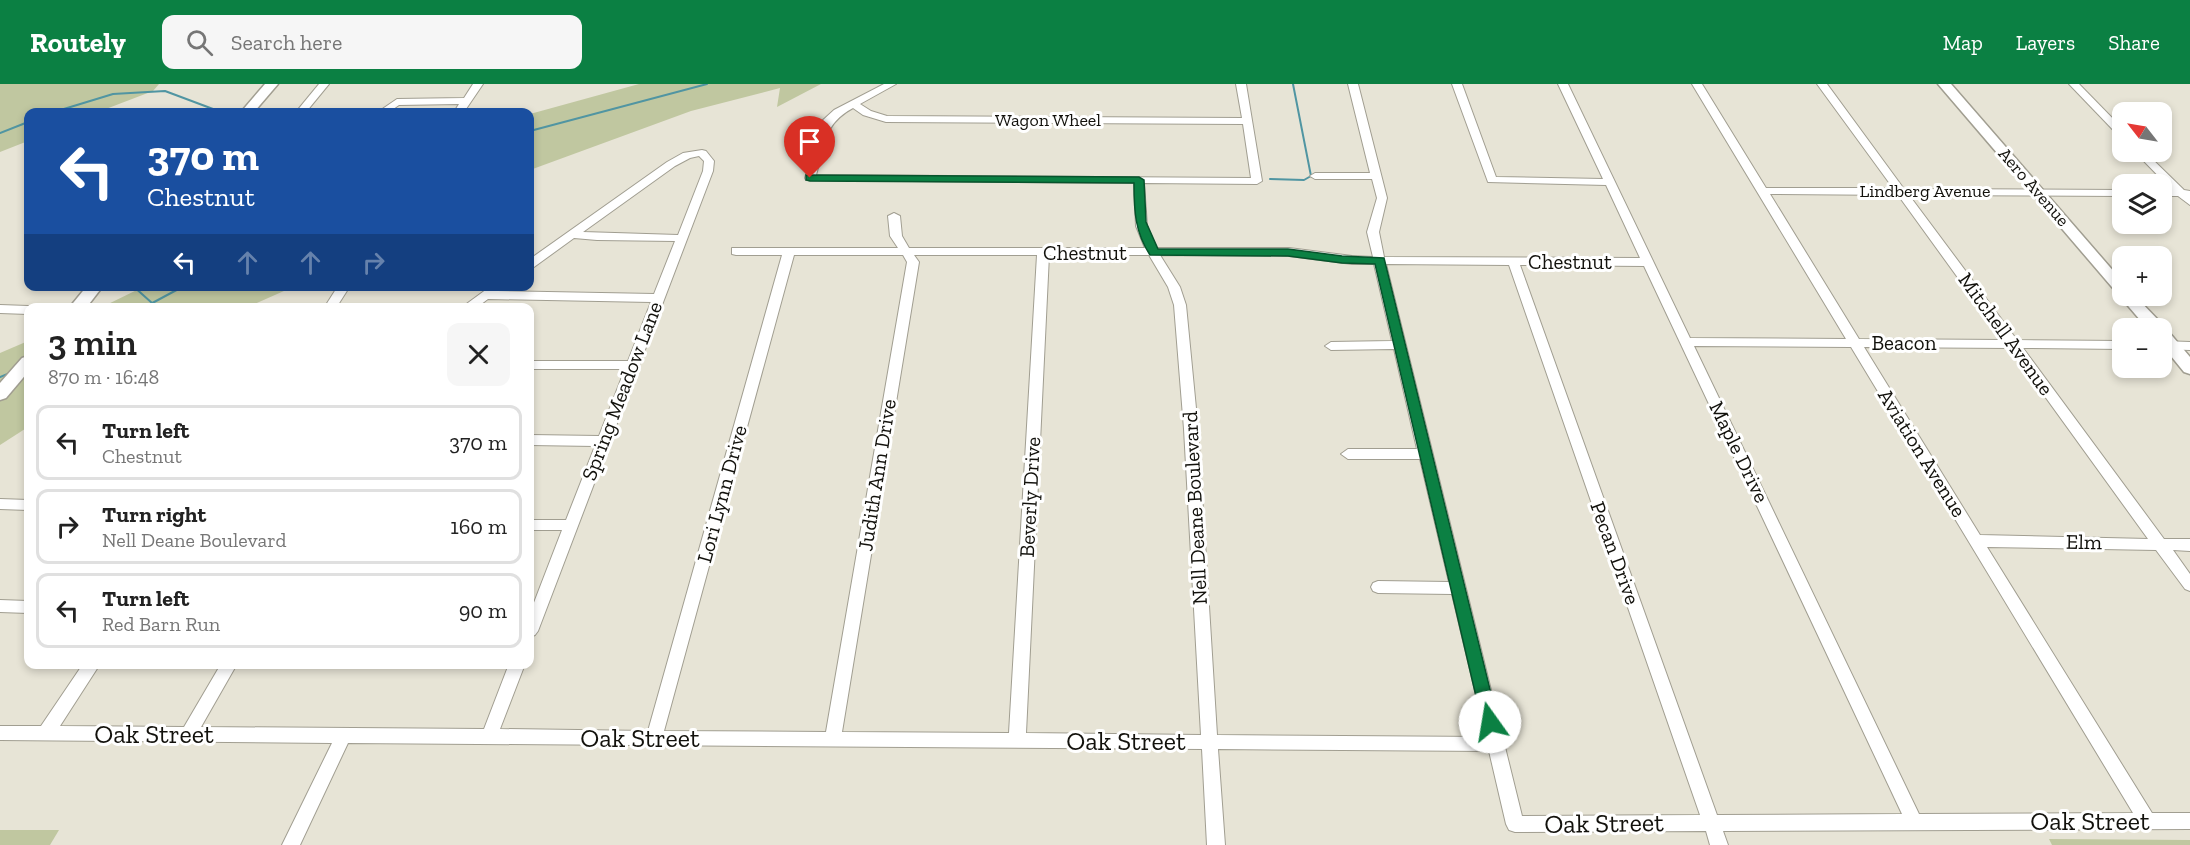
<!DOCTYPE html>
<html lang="en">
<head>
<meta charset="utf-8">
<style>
	body { margin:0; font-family:"Zilla Slab",serif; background:#f6f6f6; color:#222; height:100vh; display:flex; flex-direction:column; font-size:22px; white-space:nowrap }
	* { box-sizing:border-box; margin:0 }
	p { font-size:20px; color:#767676 }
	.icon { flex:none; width:33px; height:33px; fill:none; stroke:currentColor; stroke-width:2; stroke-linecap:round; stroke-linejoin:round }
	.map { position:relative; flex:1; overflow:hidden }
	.panel { position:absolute; left:24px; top:219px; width:510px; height:366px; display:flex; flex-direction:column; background:#fff; border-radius:12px; box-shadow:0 3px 9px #0003 }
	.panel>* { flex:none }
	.banner { position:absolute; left:24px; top:24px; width:510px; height:183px; border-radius:12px; box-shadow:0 3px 9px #0003; background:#1a4fa0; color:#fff; overflow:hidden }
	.needle { width:39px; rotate:301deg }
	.controls { position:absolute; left:2112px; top:18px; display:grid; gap:12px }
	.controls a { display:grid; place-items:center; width:60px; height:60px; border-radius:12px; background:#fff; box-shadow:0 3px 9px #0003; font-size:30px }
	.pin { position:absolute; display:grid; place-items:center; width:51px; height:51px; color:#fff; margin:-62px -26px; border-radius:50% 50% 50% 0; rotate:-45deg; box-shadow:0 0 6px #0007 }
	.pin .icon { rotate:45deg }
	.me { position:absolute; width:66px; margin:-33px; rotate:347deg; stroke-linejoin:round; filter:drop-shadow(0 0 4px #0008) }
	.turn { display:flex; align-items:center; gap:21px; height:126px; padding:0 24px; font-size:27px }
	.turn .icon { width:78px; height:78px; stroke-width:2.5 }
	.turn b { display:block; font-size:42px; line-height:51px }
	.lanes { display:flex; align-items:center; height:57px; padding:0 24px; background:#0003; justify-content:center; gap:30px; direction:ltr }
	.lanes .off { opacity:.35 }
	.round { display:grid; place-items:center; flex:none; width:63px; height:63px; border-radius:12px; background:#f6f6f6 }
	.overview { display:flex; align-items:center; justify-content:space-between; height:102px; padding:0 24px }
	h1 { font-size:36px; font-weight:600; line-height:45px }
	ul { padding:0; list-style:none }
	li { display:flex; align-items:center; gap:18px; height:75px; margin:0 12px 9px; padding:0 12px; border:3px solid #e0e0e0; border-radius:12px }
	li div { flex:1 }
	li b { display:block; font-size:22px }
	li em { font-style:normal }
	header { display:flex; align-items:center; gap:36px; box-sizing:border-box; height:84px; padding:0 30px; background:#0b8043; color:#fff }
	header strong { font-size:28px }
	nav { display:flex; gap:33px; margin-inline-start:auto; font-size:21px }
	.search { width:420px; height:54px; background:#f6f6f6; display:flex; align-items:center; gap:15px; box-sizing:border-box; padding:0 21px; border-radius:12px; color:#767676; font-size:22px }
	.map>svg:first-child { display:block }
	.green { fill:#c0c7a0 }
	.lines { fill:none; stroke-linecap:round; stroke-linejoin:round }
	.stream { stroke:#5095a2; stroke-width:2 }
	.street-casing { stroke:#a19e91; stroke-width:2 }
	.secondary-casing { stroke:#a19e91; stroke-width:3 }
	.street { fill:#fff; fill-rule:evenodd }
	.secondary { fill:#fff; fill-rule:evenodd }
	.route { fill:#0b8043; stroke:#07532c; stroke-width:1.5 }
	.labels { text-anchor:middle; stroke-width:6; stroke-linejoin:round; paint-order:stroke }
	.far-street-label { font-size:18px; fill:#12110c; stroke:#fff }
	.street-label { font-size:21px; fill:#12110c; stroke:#fff }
	.near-street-label { font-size:26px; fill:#12110c; stroke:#fff }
</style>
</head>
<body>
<header>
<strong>Routely</strong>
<div class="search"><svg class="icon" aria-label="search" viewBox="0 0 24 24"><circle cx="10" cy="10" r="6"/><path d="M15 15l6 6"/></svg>Search here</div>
<nav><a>Map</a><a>Layers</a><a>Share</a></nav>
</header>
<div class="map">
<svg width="2190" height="761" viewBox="0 0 2190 761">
	<rect width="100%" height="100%" fill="#e7e4d6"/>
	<g class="green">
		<polygon points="0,0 159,0 153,7 98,28 28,28 28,57 0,68"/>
		<polygon points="639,0 821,0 777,23 780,4 691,27 530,86 530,30"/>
		<polygon points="143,203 143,202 293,203 248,223 102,223"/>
		<polygon points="28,257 28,343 0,361 0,269"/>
		<polygon points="0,746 59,746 50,761 0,761"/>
		<polygon points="2049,755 2190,756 2190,761 2052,761"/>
	</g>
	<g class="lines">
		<g class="stream">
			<polyline points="54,28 113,10 165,7 221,28"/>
			<polyline points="530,47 707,0"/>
			<polyline points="0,49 28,38"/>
			<polyline points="1270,95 1304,96 1311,92 1293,0"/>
			<polyline points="133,202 152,219"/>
			<polyline points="143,224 184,202"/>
			<polyline points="0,293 10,289"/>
		</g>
		<g class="street-casing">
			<g id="street">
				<polygon points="319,0 329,0 306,28 296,28"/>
				<polygon points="473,0 483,0 464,28 454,28 459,20 399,21 389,28 378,28 397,15 464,14"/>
				<path d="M884,0H896L860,20L871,27L887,32L1242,34L1236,0H1246L1262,97L1257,100L1144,99L1147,142L1156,164H1289L1352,172L1373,173L1367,148L1377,114L1372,95H1315L1310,92L1315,89H1370L1348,0H1358L1387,114L1379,148L1384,173L1640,174L1606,101L1488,98L1452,0H1462L1496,93L1603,95L1558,0H1568L1690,254L1846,255L1692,0H1702L1766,104H1893L1817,0H1827L1904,105L2122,106V112L1909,111L2017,256L2122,257V265L2023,264L2164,455H2190V467L2173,466L2190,490V507L2185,505L2156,466L1987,463L2152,729H2190V745L1723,747L1728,761H1710L1706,747L1515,748L1509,746L1506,740L1489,667L1218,665L1225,761H1207L1202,665L348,659L300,761H282L332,659L0,656V642H41L83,580H100L60,642L184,643L221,580H237L201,643L484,645L509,580H525L500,645L648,647L782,171H736L732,170V164H898L890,152L888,132L894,129L900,132L902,152L909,164H1145L1136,142L1134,99L806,96L805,94L822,37L834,26ZM853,24L863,31L886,38L1243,40L1251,94L816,91C825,61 823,40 853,24ZM1770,110L1898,111L2003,256L1859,255ZM794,171H903L907,178L826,648L664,647ZM914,171H1037L1009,649L842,648L919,178ZM1049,171H1149L1168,203L1174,221L1184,345L1201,651L1026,649ZM1160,171L1289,172L1352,180H1374L1392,257L1331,258L1325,262L1331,266L1394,265L1417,365H1348L1341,370L1348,375H1420L1449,498L1378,497L1373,499L1371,503L1373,507L1378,509L1452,510L1486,653L1217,651L1198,345L1186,221L1180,203ZM1386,180L1509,181L1700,731L1522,732ZM1520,181L1644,182L1902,730L1717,731ZM1694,262L1851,263L2133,729L1919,730ZM1864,263L2010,264L2148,455L1980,451Z"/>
				<polygon points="2069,0 2079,0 2122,44 2122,52 2118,51"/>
				<path d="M702,66L706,67L714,77L713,87L538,547L535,551L530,553V529L562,446H530V436H566L595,362L530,361V351L599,352L625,285H530V277H628L651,218L488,215L476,224H461L491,202L496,203L497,207L654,210L675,157L597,156L574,154L534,183L530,184V175L667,78L683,69ZM699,72L704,77L703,87L678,151L583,148L675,82L690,74Z"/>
				<polygon points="2135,68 2145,68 2184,106 2190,107 2190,121 2178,112 2162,112 2162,106 2172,106"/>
				<polygon points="338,202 350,202 336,224 324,224"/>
				<polygon points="0,221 28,222 32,224 28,224 28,230 0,229"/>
				<polygon points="2162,257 2190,258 2190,266 2162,265"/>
				<polygon points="0,415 28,416 28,426 0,425"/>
				<polygon points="0,516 28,517 28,529 0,528"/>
			</g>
		</g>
		<g class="secondary-casing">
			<g id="secondary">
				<polygon points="265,0 278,0 254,28 241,28"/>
				<polygon points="1938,0 1951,0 2122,197 2122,212 2135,212 2162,240 2163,246 2168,247 2190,273 2190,290 2184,288 2162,261 2162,244 2147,244"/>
				<polygon points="87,202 103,202 86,224 69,224"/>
				<polygon points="28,272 28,288 6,314 0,316 0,299 22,274"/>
			</g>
		</g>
		<use href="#street" class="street"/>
		<use href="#secondary" class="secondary"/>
	</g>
	<path class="route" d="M806,91L1139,93L1144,96L1146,138L1158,165H1288L1342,172L1384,174L1498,638L1496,643L1490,645L1485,643L1482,638L1375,180L1342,179L1288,172L1150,171C1135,148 1134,127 1134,99L810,97L806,96Z"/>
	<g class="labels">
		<g class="far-street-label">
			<text x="1048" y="42">Wagon Wheel</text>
			<text transform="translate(2034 103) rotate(49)" y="6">Aero Avenue</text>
			<text x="1925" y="113">Lindberg Avenue</text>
		</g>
		<g class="street-label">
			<text x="1085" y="176">Chestnut</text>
			<text x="1570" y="185">Chestnut</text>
			<text transform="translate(2006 250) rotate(54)" y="7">Mitchell Avenue</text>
			<text x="1904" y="266">Beacon</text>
			<text transform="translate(622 307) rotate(-69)" y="7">Spring Meadow Lane</text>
			<text transform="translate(1739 368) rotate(64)" y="7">Maple Drive</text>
			<text transform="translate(1922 369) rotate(58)" y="7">Aviation Avenue</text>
			<text transform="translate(877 391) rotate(-81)" y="7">Judith Ann Drive</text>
			<text transform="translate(722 410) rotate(-75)" y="7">Lori Lynn Drive</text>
			<text transform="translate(1030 413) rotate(-87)" y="7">Beverly Drive</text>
			<text transform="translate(1195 424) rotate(-93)" y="7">Nell Deane Boulevard</text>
			<text transform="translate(2084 458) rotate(1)" y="7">Elm</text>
			<text transform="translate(1615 469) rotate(70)" y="7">Pecan Drive</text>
		</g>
		<g class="near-street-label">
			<text x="154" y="659">Oak Street</text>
			<text x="640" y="663">Oak Street</text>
			<text x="1126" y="666">Oak Street</text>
			<text x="2090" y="746">Oak Street</text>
			<text transform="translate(1604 739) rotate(-1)" y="9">Oak Street</text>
		</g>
	</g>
</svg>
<div class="controls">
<a><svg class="needle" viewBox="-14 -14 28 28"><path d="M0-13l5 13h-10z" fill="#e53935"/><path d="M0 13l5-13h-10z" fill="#767676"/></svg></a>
<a><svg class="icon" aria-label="layers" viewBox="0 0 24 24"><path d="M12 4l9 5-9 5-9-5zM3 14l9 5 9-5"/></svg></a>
<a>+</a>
<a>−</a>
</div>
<div class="pin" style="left:810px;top:94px;background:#d93025"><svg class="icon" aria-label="arrive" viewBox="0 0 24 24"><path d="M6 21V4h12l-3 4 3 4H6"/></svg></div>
<svg class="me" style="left:1490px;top:638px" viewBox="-20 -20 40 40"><circle r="19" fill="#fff"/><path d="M0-13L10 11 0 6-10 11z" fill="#0b8043"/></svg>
<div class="banner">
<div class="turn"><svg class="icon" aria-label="left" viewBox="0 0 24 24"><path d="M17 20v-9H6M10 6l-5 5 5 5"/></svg><div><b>370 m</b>Chestnut</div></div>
<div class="lanes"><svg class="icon" aria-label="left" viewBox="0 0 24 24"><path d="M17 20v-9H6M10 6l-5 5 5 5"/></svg><svg class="icon off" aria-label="ahead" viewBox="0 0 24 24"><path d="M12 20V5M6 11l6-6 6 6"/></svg><svg class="icon off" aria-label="ahead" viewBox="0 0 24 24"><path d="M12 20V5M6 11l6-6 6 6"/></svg><svg class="icon off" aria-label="right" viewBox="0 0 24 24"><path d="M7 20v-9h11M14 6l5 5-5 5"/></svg></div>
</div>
<section class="panel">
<div class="overview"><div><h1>3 min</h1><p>870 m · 16:48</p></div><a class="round"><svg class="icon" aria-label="close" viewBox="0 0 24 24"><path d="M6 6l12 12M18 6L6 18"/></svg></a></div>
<ul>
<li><svg class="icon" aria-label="left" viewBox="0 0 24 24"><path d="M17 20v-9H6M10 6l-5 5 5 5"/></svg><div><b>Turn left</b><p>Chestnut</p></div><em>370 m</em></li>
<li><svg class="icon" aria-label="right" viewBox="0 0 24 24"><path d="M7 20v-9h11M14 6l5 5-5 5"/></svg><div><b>Turn right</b><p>Nell Deane Boulevard</p></div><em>160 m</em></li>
<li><svg class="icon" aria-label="left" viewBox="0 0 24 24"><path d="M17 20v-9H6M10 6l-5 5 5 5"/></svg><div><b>Turn left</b><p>Red Barn Run</p></div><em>90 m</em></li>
</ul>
</section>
</div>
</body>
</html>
